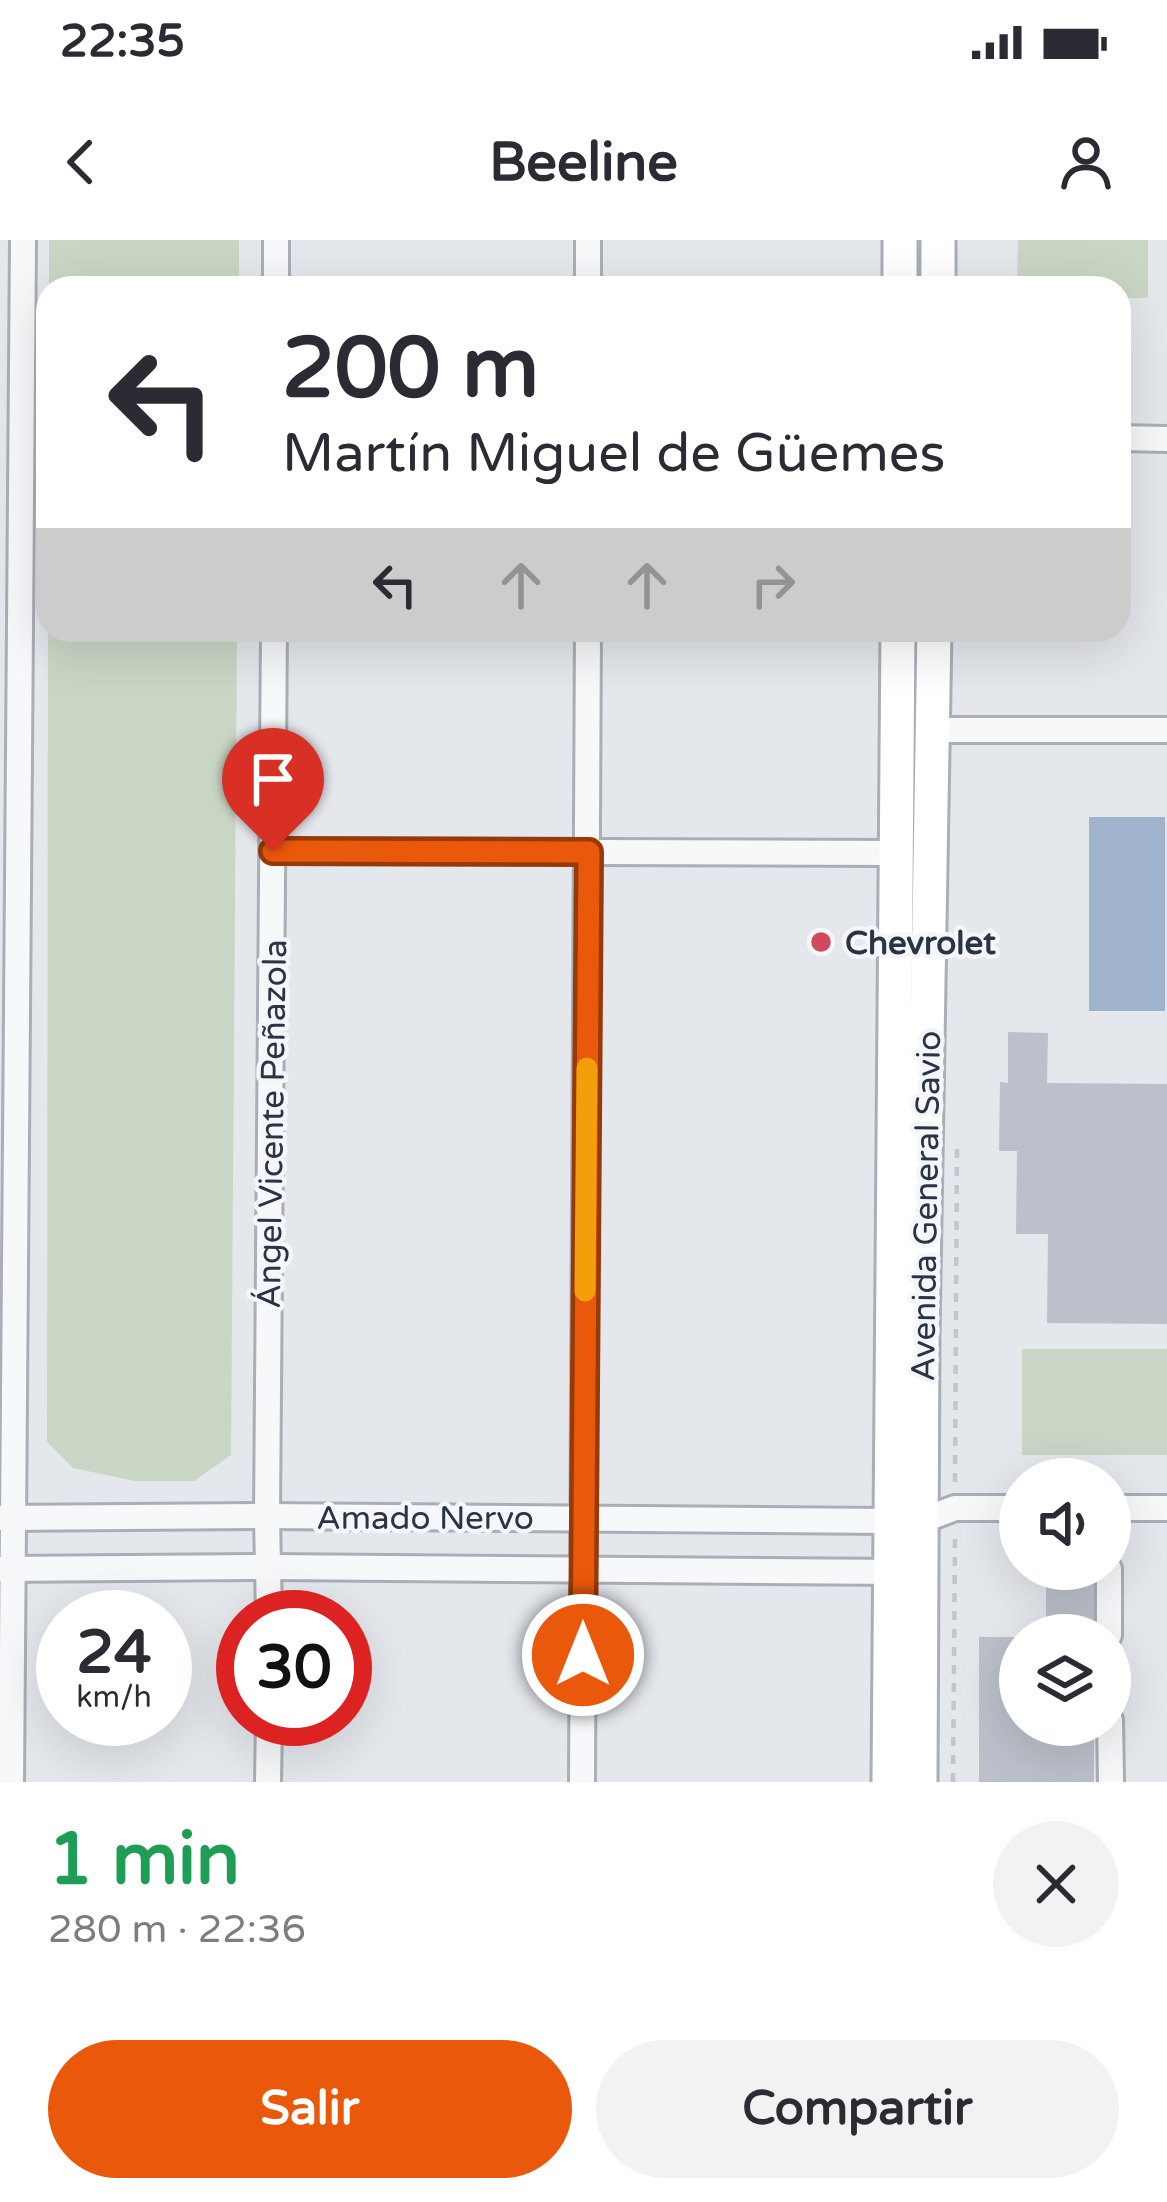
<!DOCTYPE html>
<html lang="es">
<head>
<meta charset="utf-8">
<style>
	body { margin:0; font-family:"Varela Round",sans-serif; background:#f2f2f3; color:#2b2b33; height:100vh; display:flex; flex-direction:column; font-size:45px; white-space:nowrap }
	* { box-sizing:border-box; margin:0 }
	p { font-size:39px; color:#7c7c81 }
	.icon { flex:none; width:66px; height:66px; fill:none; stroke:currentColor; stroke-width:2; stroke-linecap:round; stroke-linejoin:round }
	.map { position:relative; height:1542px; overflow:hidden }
	.sheet { display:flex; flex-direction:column; background:#fff; flex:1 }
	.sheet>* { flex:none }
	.banner { position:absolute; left:36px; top:36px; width:1095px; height:366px; border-radius:36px; box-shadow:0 12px 48px #0002; background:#fff; color:#2b2b33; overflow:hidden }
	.tools { position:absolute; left:999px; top:1218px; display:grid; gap:24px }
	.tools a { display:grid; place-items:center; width:132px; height:132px; border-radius:50%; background:#fff; box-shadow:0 12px 48px #0002; font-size:60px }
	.speed { position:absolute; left:36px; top:1350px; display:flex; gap:24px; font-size:60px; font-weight:700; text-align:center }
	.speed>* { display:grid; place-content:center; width:156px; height:156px; border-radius:50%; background:#fff; box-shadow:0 12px 48px #0002; line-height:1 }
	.speed small { font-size:30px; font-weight:400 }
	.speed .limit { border:18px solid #d22; background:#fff; color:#111 }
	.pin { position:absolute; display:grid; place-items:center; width:102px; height:102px; color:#fff; margin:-123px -51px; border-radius:50% 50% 50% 0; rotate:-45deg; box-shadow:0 0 12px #0007 }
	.pin .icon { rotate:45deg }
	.me { position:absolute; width:132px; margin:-66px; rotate:0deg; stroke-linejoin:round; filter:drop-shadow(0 0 9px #0008) }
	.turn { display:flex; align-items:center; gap:42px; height:252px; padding:0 48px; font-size:54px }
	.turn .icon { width:156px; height:156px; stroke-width:2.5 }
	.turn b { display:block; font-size:84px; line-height:102px }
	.lanes { display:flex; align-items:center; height:114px; padding:0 48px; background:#0003; justify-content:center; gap:60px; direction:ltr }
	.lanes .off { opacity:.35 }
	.round { display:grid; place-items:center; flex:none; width:126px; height:126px; border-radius:63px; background:#f2f2f3 }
	.overview { display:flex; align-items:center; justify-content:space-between; height:204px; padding:0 48px }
	h1 { font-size:72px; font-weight:800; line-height:90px; color:#1e9e55 }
	.button { display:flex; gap:24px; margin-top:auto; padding:24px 48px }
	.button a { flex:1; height:138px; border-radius:72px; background:#ea580c; color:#fff; font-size:48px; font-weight:800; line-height:138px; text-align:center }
	.button a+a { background:#f2f2f3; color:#2b2b33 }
	.status { display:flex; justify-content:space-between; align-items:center; height:84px; padding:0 60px; background:#fff; direction:ltr }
	.status svg { height:33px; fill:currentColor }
	header { display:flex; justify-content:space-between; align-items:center; height:156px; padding:0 48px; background:#fff; font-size:54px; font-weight:800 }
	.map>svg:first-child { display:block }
	.green { fill:#c9d6c5 }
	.water { fill:#9fb4cc }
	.building { fill:#bbc0ca }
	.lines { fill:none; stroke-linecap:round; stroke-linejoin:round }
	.street-casing { stroke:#a9aeb7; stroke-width:30 }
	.secondary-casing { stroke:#a9aeb7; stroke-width:39 }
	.path { stroke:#c2c5cb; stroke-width:4.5; stroke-dasharray:9 9; stroke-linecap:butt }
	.street { stroke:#f7f8fa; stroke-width:24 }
	.secondary { stroke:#fff; stroke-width:33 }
	.route-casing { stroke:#983908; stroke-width:30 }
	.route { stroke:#ea580c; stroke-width:21 }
	.slow { stroke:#f59e0b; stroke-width:21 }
	.poi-dot { fill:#d1495b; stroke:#f4f6f9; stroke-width:4.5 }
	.labels { text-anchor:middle; stroke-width:9; stroke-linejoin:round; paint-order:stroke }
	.poi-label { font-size:33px; font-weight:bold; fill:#2b3445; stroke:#f4f6f9; text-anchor:start }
	.street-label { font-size:33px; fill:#2b3445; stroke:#f4f6f9 }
</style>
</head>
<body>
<div class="status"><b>22:35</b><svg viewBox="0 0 49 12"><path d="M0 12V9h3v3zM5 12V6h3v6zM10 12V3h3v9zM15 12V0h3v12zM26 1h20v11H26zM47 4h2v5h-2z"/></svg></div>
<header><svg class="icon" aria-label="back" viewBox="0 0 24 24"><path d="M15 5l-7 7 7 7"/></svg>Beeline<svg class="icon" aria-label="person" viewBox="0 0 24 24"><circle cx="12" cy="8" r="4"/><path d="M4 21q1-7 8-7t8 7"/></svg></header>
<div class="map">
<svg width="1167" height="1542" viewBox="0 0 1167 1542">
	<rect width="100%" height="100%" fill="#e4e7ec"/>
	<g class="green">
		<rect x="49" y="0" width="190" height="48"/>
		<polygon points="1018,0 1148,0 1148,58 1119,58 1119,48 1017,48"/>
		<polygon points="48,390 237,390 231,1215 194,1241 135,1241 73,1228 47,1202"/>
		<rect x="1022" y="1109" width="145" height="106"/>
	</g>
	<rect class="water" x="1089" y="577" width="76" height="194"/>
	<g class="building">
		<polygon points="1008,792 1048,793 1047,843 1167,844 1167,1084 1047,1083 1048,994 1016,994 1017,911 999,911 1000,842 1008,843"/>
		<polygon points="1046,1329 1095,1329 1094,1395 1046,1395"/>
		<polygon points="979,1397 1020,1397 1020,1485 1094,1485 1094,1542 979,1542"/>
	</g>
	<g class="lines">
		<g class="street-casing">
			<g id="street">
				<polyline points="588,0 588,48"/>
				<polyline points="276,48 276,0"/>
				<polyline points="1119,198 1167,199"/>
				<polyline points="933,490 1167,490"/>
				<polyline points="273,611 895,613"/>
				<polyline points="1110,1268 1167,1268"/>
				<polyline points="0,1278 267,1276 890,1281 921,1281 955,1268 1020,1268"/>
				<polyline points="0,1329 269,1327 903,1332"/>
				<polyline points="1109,1329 1109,1395"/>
				<polyline points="269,1377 267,1276 274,390"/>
				<polyline points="1110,1480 1111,1542"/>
				<polyline points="11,1542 23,0"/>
				<polyline points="268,1542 269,1479"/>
				<polyline points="582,1542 588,390"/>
			</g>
		</g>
		<g class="secondary-casing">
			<g id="secondary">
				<polyline points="900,0 900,48"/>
				<polyline points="938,0 938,48"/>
				<polyline points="889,1542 898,390"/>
				<polyline points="920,1542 922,1096 934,390"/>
			</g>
		</g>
		<g class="path">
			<polyline points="955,1242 957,906"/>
			<polyline points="953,1542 955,1296"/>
		</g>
		<use href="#street" class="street"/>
		<use href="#secondary" class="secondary"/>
	</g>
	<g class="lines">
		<g class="route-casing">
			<polyline id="route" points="273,611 589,612 583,1415"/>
		</g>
		<use href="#route" class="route"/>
		<polyline class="slow" points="585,1051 587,828"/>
	</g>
	<circle class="poi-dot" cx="821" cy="702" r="12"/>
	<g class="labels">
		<g class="poi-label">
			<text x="845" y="714">Chevrolet</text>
		</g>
		<g class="street-label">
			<text transform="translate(271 884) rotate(-89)" y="12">Ángel Vicente Peñazola</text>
			<text transform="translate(925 966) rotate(-89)" y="12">Avenida General Savio</text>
			<text x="425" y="1289">Amado Nervo</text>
		</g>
	</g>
</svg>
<div class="tools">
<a><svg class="icon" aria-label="sound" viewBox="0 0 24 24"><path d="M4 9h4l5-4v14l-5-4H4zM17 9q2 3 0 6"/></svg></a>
<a><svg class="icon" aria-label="layers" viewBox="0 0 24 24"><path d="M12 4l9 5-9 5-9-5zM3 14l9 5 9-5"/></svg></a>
</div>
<div class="speed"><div>24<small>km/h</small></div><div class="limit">30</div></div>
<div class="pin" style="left:273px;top:611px;background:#d93025"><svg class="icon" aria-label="arrive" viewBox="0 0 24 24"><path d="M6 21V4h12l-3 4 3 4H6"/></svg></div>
<svg class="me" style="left:583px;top:1415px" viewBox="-20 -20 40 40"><circle r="17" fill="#ea580c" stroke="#fff" stroke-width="3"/><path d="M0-11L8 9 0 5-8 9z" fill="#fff"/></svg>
<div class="banner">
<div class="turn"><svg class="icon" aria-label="left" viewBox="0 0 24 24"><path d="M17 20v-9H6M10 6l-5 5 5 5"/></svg><div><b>200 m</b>Martín Miguel de Güemes</div></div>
<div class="lanes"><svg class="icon" aria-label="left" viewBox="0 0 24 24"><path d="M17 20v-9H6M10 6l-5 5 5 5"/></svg><svg class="icon off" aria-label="ahead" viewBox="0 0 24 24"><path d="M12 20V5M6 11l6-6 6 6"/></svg><svg class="icon off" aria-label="ahead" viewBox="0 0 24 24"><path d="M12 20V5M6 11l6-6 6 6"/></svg><svg class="icon off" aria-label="right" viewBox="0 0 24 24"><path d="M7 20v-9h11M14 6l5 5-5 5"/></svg></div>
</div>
</div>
<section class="sheet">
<div class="overview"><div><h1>1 min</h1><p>280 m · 22:36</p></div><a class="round"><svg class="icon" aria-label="close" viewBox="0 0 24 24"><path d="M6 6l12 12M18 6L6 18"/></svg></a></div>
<div class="button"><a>Salir</a><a>Compartir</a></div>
</section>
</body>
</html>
